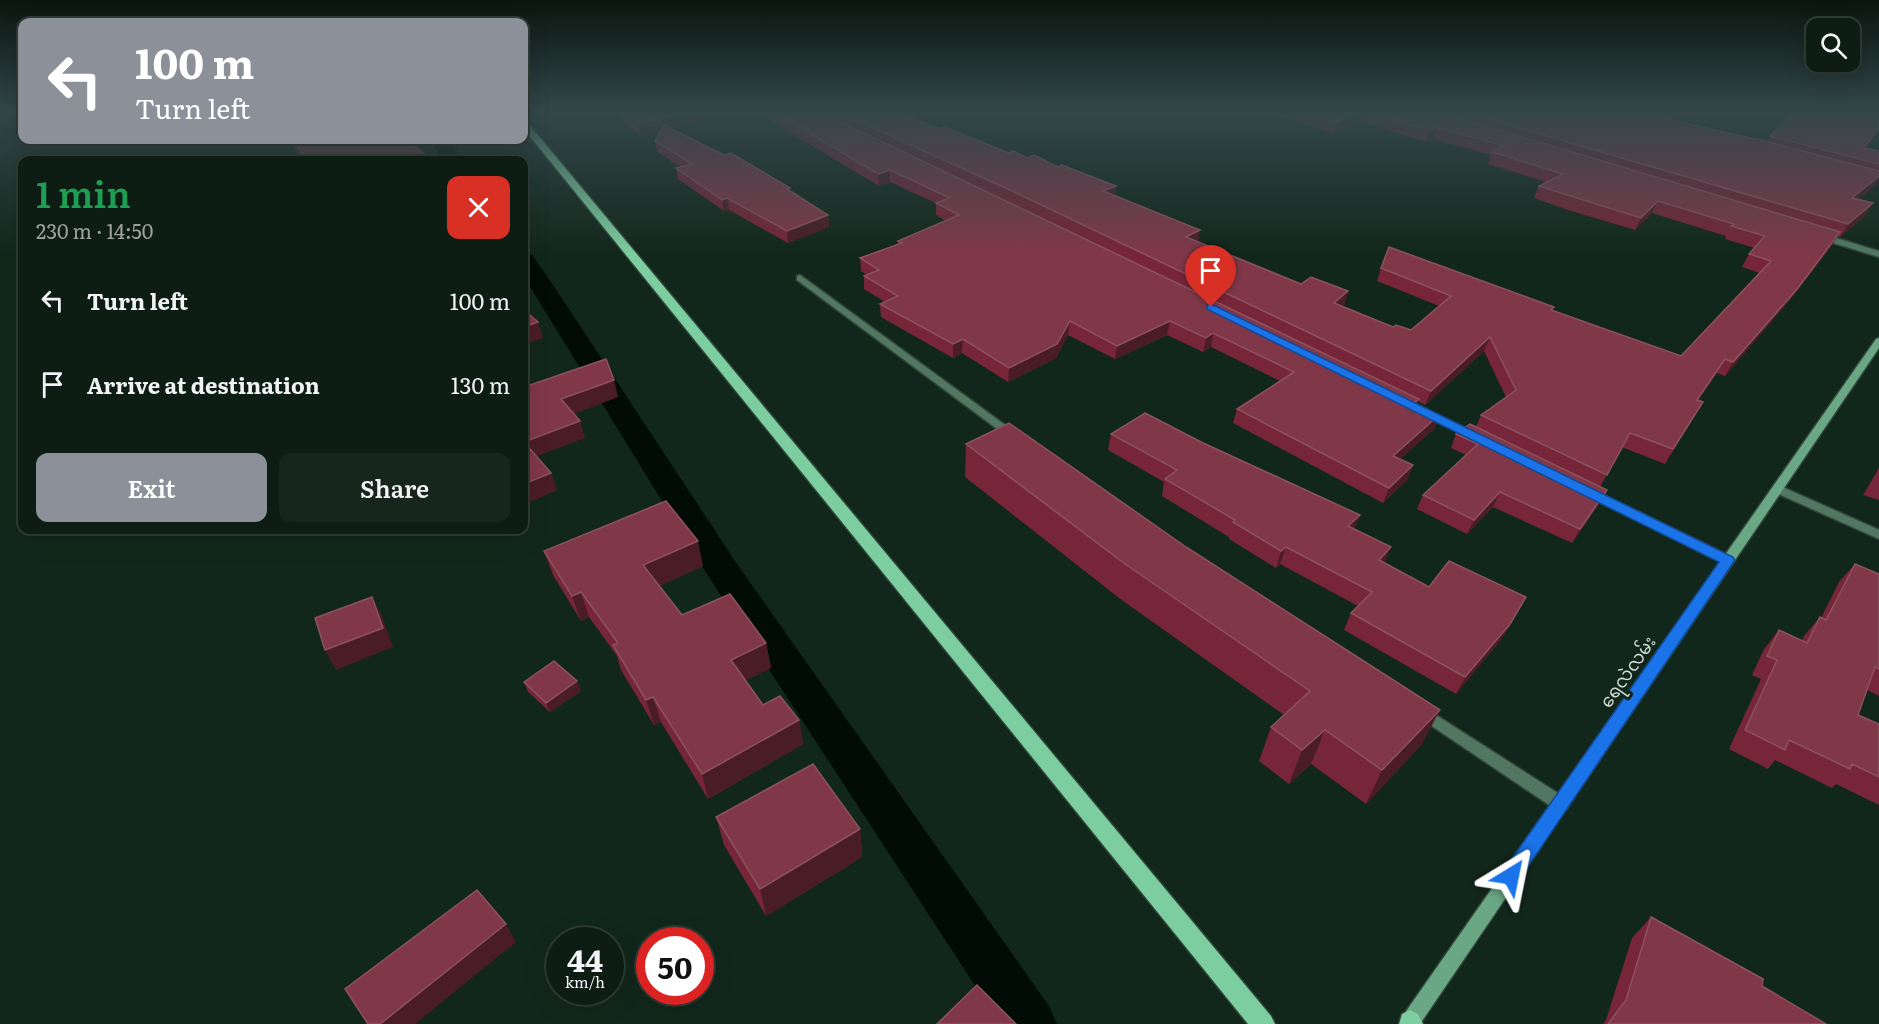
<!DOCTYPE html>
<html lang="en">
<head>
<meta charset="utf-8">
<style>
	body { margin:0; font-family:Literata,"Noto Sans Myanmar",serif; background:#17261d; color:#f1f3f6; height:100vh; display:flex; flex-direction:column; font-size:22px; white-space:nowrap }
	* { box-sizing:border-box; margin:0 }
	p { font-size:20px; color:#9ba2a0 }
	.icon { flex:none; width:33px; height:33px; fill:none; stroke:currentColor; stroke-width:2; stroke-linecap:round; stroke-linejoin:round }
	.map { position:relative; flex:1; overflow:hidden }
	.side { position:absolute; left:18px; top:156px; width:510px; height:378px; display:flex; flex-direction:column; background:#0e1d14; border-radius:12px; box-shadow:0 6px 24px #0002,0 0 0 2px #2e3b34 }
	.side>* { flex:none }
	.guide { position:absolute; left:18px; top:18px; width:510px; height:126px; border-radius:12px; box-shadow:0 6px 24px #0002,0 0 0 2px #2e3b34; background:#8c9099; color:#fff; overflow:hidden }
	.buttons { position:absolute; left:1806px; top:18px; display:grid; gap:12px }
	.buttons a { display:grid; place-items:center; width:54px; height:54px; border-radius:12px; background:#0e1d14; box-shadow:0 6px 24px #0002,0 0 0 2px #2e3b34; font-size:30px }
	.speed { position:absolute; left:546px; top:927px; display:flex; gap:12px; font-size:30px; font-weight:700; text-align:center }
	.speed>* { display:grid; place-content:center; width:78px; height:78px; border-radius:50%; background:#0e1d14; box-shadow:0 6px 24px #0002,0 0 0 2px #2e3b34; line-height:1 }
	.speed small { font-size:15px; font-weight:400 }
	.speed .limit { border:9px solid #d22; background:#fff; color:#111 }
	.pin { position:absolute; display:grid; place-items:center; width:51px; height:51px; color:#fff; margin:-62px -26px; border-radius:50% 50% 50% 0; rotate:-45deg; box-shadow:0 0 6px #0007 }
	.pin .icon { rotate:45deg }
	.me { position:absolute; width:66px; margin:-33px; rotate:35deg; stroke-linejoin:round; filter:drop-shadow(0 0 4px #0008) }
	.turn { display:flex; align-items:center; gap:21px; height:126px; padding:0 18px; font-size:27px }
	.turn .icon { width:78px; height:78px; stroke-width:2.5 }
	.turn b { display:block; font-size:42px; line-height:51px }
	.round { display:grid; place-items:center; flex:none; width:63px; height:63px; border-radius:12px; background:#17261d }
	.overview { display:flex; align-items:center; justify-content:space-between; height:102px; padding:0 18px }
	h1 { font-size:36px; font-weight:600; line-height:45px; color:#1e9e55 }
	.cta { display:flex; gap:12px; margin-top:auto; padding:12px 18px }
	.cta a { flex:1; height:69px; border-radius:12px; background:#8c9099; color:#fff; font-size:24px; font-weight:600; line-height:69px; text-align:center }
	.cta a+a { background:#17261d; color:#f1f3f6 }
	ul { padding:0; list-style:none }
	li { display:flex; align-items:center; gap:18px; height:84px; padding:0 18px }
	li div { flex:1 }
	li b { display:block; font-size:22px }
	li em { font-style:normal }
	.map>svg:first-child { display:block }
	.lines { fill:none; stroke-linecap:round; stroke-linejoin:round }
	.canal { fill:#020c06; fill-rule:evenodd }
	.minor-casing { stroke:#304438; stroke-width:3 }
	.secondary-casing { stroke:#304438; stroke-width:3 }
	.primary-casing { stroke:#304438; stroke-width:3 }
	.minor { fill:#517760; fill-rule:evenodd }
	.secondary { fill:#6aa784; fill-rule:evenodd }
	.primary { fill:#7ccd9f; fill-rule:evenodd }
	.wall { fill:#772539 }
	.shaded-wall { fill:#4a1d26 }
	.building { fill:#803849; stroke:#8c525e; stroke-width:1.5 }
	.route { fill:#1a73e8; stroke:#114b97; stroke-width:1.5 }
	.labels { text-anchor:middle; stroke-width:6; stroke-linejoin:round; paint-order:stroke }
	.street-label { font-size:18px; fill:#cedbd2; stroke:#12271b }
</style>
</head>
<body>
<div class="map">
<svg width="1879" height="1024" viewBox="0 0 1879 1024">
	<rect width="100%" height="100%" fill="#12271b"/>
	<g class="lines">
		<g class="canal">
			<polygon points="429,140 449,140 464,160 444,160"/>
			<polygon points="524,253 532,255 553,285 737,564 1049,1006 1057,1024 1000,1024 712,582 524,277"/>
		</g>
		<g class="minor-casing">
			<g id="minor">
				<polygon points="1817,234 1823,234 1879,251 1879,257 1817,238"/>
				<polygon points="800,275 1016,433 1017,435 1016,437 1008,437 797,280 797,276"/>
				<polygon points="1424,409 1478,434 1479,436 1474,439 1470,438 1420,414 1419,412"/>
				<polygon points="1778,485 1879,530 1879,539 1774,492 1772,489"/>
				<polygon points="1589,488 1732,557 1734,560 1732,563 1724,563 1585,495 1583,492"/>
				<polygon points="1422,706 1567,799 1569,804 1567,809 1561,811 1555,809 1417,716 1415,712 1417,708"/>
			</g>
		</g>
		<g class="secondary-casing">
			<polygon id="secondary" points="1879,338 1879,348 1420,1024 1400,1024 1402,1017 1876,339"/>
		</g>
		<g class="primary-casing">
			<g id="primary">
				<polygon points="524,121 527,122 1271,1016 1275,1024 1248,1024 524,129"/>
				<polygon points="1410,1010 1418,1014 1423,1024 1399,1024 1402,1014"/>
			</g>
		</g>
		<use href="#minor" class="minor"/>
		<use href="#secondary" class="secondary"/>
		<use href="#primary" class="primary"/>
	</g>
	<g class="wall">
		<polygon points="611,111 746,111 670,128 790,192 828,215 829,227 788,243 729,210 724,211 678,179 676,168 681,167 657,152 655,141 662,130 640,135"/>
		<polygon points="747,111 900,111 939,129 1009,153 1116,186 1115,196 1198,242 1301,284 1348,291 1344,305 1342,306 1393,327 1411,330 1439,306 1377,281 1381,268 1552,311 1681,356 1760,273 1742,267 1749,254 1755,248 1725,239 1726,236 1652,213 1635,230 1568,210 1534,198 1539,186 1546,182 1488,164 1491,155 1433,139 1426,142 1360,121 1334,134 1278,116 1279,111 1682,111 1671,120 1767,142 1770,136 1793,111 1879,111 1879,130 1865,148 1879,151 1879,179 1876,184 1858,200 1865,216 1840,237 1838,236 1832,245 1789,301 1725,376 1717,373 1698,400 1703,402 1665,464 1622,447 1600,487 1607,490 1599,504 1572,543 1493,507 1467,534 1417,509 1423,495 1466,455 1451,448 1456,434 1476,427 1481,415 1506,397 1484,351 1425,405 1418,401 1417,405 1439,415 1434,429 1400,459 1413,465 1407,480 1383,503 1233,423 1237,409 1280,381 1211,347 1203,352 1167,335 1115,359 1068,335 1056,358 1008,382 962,353 953,358 881,317 880,304 885,302 864,289 864,276 867,275 861,271 860,258 898,244 898,241 946,221 936,215 936,203 890,182 879,186 771,121"/>
		<polygon points="289,140 420,140 420,141 411,143 431,160 304,160 295,149"/>
		<polygon points="1111,434 1355,529 1385,563 1429,587 1517,614 1500,641 1456,694 1344,630 1351,613 1358,606 1280,564 1276,568 1229,539 1229,537 1162,496 1164,482 1108,450"/>
		<polygon points="966,444 1422,744 1366,804 1311,764 1289,784 1259,761 1271,727 1284,715 1119,598 965,477"/>
		<polygon points="1879,468 1879,500 1863,495"/>
		<polygon points="544,551 703,566 659,586 682,615 766,643 771,668 745,680 763,705 799,720 803,744 708,799 661,722 654,725 621,670 617,656 589,617 581,621 553,575"/>
		<polygon points="1855,564 1879,574 1879,696 1867,690 1858,715 1879,724 1879,805 1836,784 1832,788 1775,760 1768,769 1729,749 1761,679 1752,675 1764,649 1779,630 1802,641 1804,636 1820,617 1821,618 1839,582"/>
		<polygon points="524,682 581,691 550,712 528,692"/>
		<polygon points="716,817 860,829 862,857 766,916 724,845"/>
		<polygon points="1651,917 1762,986 1826,1024 1603,1024 1606,1020 1632,938"/>
	</g>
	<g class="shaded-wall">
		<polygon points="696,111 746,111 640,135 638,123"/>
		<polygon points="1362,111 1363,111 1360,121 1334,134 1337,122"/>
		<polygon points="1675,111 1682,111 1670,121"/>
		<polygon points="1436,127 1433,139 1426,142 1429,130"/>
		<polygon points="1879,128 1879,130 1858,159 1864,148"/>
		<polygon points="403,140 420,140 420,141 405,144"/>
		<polygon points="890,170 890,182 879,186 878,174"/>
		<polygon points="1879,176 1879,179 1876,184 1845,210 1852,198"/>
		<polygon points="1116,186 1115,198 1103,191"/>
		<polygon points="727,198 729,210 724,211 722,200"/>
		<polygon points="1658,201 1652,213 1635,230 1641,218"/>
		<polygon points="1873,203 1865,216 1840,237 1848,224"/>
		<polygon points="828,215 829,227 788,243 787,231"/>
		<polygon points="1200,230 1198,243 1186,237"/>
		<polygon points="1840,232 1832,245 1789,301 1725,376 1733,362"/>
		<polygon points="1348,291 1344,305 1330,317 1334,303"/>
		<polygon points="1070,321 1068,335 1056,358 1008,382 1009,368"/>
		<polygon points="1170,321 1167,335 1115,359 1117,346"/>
		<polygon points="538,322 543,338 524,345 524,327"/>
		<polygon points="1213,333 1211,347 1203,352 1206,338"/>
		<polygon points="1490,337 1484,351 1425,405 1431,391"/>
		<polygon points="963,339 962,353 953,358 953,344"/>
		<polygon points="1725,359 1717,373 1688,414 1697,400"/>
		<polygon points="614,380 618,397 566,417 561,399"/>
		<polygon points="1439,415 1434,429 1388,470 1393,456"/>
		<polygon points="580,421 585,438 530,459 524,442"/>
		<polygon points="1413,465 1407,480 1383,503 1389,488"/>
		<polygon points="551,473 557,490 524,505 524,484"/>
		<polygon points="1607,490 1599,504 1572,543 1580,529"/>
		<polygon points="1500,492 1493,507 1467,534 1474,520"/>
		<polygon points="1360,515 1353,532 1348,526"/>
		<polygon points="698,541 703,566 650,590 643,565"/>
		<polygon points="1286,547 1280,564 1276,568 1281,551"/>
		<polygon points="1391,547 1384,564 1379,560"/>
		<polygon points="581,592 589,617 581,621 572,596"/>
		<polygon points="372,597 382,616 393,647 336,670 325,650"/>
		<polygon points="1526,597 1500,641 1456,694 1465,677"/>
		<polygon points="766,643 771,668 736,685 731,660"/>
		<polygon points="577,681 581,691 550,712 546,703"/>
		<polygon points="653,697 661,722 654,725 646,700"/>
		<polygon points="1440,710 1422,744 1366,804 1382,770"/>
		<polygon points="799,720 803,744 708,799 702,774"/>
		<polygon points="1325,730 1311,764 1289,784 1302,750"/>
		<polygon points="860,829 862,857 766,916 760,889"/>
		<polygon points="506,924 516,942 415,1024 380,1024"/>
	</g>
	<g class="building">
		<polygon points="622,111 696,111 638,123"/>
		<polygon points="772,111 818,111 1419,399 1413,403 1439,415 1393,456 1413,465 1389,488 1237,409 1294,372 1213,333 1206,338 1170,321 1117,346 1070,321 1057,344 1009,368 963,339 953,344 880,304 898,296 864,276 879,270 860,258 902,243 898,241 959,215 936,203 950,198 890,170 878,174"/>
		<polygon points="836,111 900,111 939,129 944,127 1009,153 1014,151 1027,158 1034,155 1058,167 1062,165 1116,186 1103,191 1200,230 1186,237 1301,284 1311,277 1348,291 1334,303 1393,327 1396,325 1411,330 1451,296 1381,268 1389,247 1554,307 1551,310 1681,356 1771,261 1749,254 1765,236 1731,226 1734,224 1658,201 1641,218 1574,197 1539,186 1563,174 1492,152 1504,146 1436,127 1429,130 1365,111 1435,111 1840,232 1798,288 1733,362 1725,359 1697,400 1703,402 1673,449 1630,433 1607,475 1481,415 1516,390 1490,337 1431,391 1010,190"/>
		<polygon points="1297,111 1362,111 1337,122"/>
		<polygon points="1461,111 1649,111 1669,116 1666,119 1765,141 1879,171 1879,176 1852,198 1873,203 1848,224"/>
		<polygon points="1793,111 1867,111 1879,114 1879,128 1864,148 1879,151 1879,164 1770,136"/>
		<polygon points="664,125 724,155 731,153 790,188 787,189 828,215 787,231 727,198 722,200 676,168 692,164 655,141"/>
		<polygon points="292,140 408,140 431,160 308,160"/>
		<polygon points="524,310 538,322 524,327"/>
		<polygon points="606,359 614,380 561,399 580,421 524,442 551,473 524,484 524,387"/>
		<polygon points="1145,413 1201,442 1360,515 1348,526 1391,547 1379,560 1429,587 1449,561 1526,597 1510,624 1465,677 1351,613 1372,592 1286,547 1281,551 1233,522 1235,520 1165,479 1177,470 1111,434"/>
		<polygon points="1009,423 1186,547 1440,710 1382,770 1325,730 1302,750 1271,727 1310,691 1125,564 966,444"/>
		<polygon points="1470,424 1607,490 1580,529 1500,492 1474,520 1423,495 1478,444 1456,434"/>
		<polygon points="666,501 698,541 643,565 682,615 730,594 766,643 731,660 763,705 780,696 799,720 702,774 653,697 646,700 613,645 618,643 581,592 572,596 544,551"/>
		<polygon points="1855,564 1879,574 1879,669 1875,667 1858,715 1879,724 1879,777 1852,764 1850,769 1789,740 1785,750 1745,730 1777,660 1767,656 1779,630 1807,643 1820,617 1826,620"/>
		<polygon points="372,597 383,628 325,650 315,618"/>
		<polygon points="554,661 577,681 546,703 524,682"/>
		<polygon points="813,764 860,829 760,889 716,817"/>
		<polygon points="477,890 506,924 380,1024 368,1024 345,989"/>
		<polygon points="1651,917 1763,979 1762,986 1826,1024 1608,1024 1626,1000"/>
		<polygon points="977,985 1016,1024 937,1024"/>
	</g>
	<linearGradient id="sky" x2="0" y2="1"><stop stop-color="#0a150f"/><stop offset="0.44" stop-color="#33474a"/><stop offset="1" stop-color="#33474a" stop-opacity="0"/></linearGradient>
	<rect width="1879" height="254" fill="url(#sky)"/>
	<polygon class="route" points="1211,304 1733,557 1735,560 1517,883 1511,885 1504,883 1501,876 1504,870 1719,562 1207,309 1207,305"/>
	<g class="labels">
		<g class="street-label">
			<text transform="translate(1628 672) rotate(-55)" y="6">ရေလဲလမ်း</text>
		</g>
	</g>
</svg>
<div class="buttons">
<a><svg class="icon" aria-label="search" viewBox="0 0 24 24"><circle cx="10" cy="10" r="6"/><path d="M15 15l6 6"/></svg></a>
</div>
<div class="speed"><div>44<small>km/h</small></div><div class="limit">50</div></div>
<div class="pin" style="left:1211px;top:307px;background:#d93025"><svg class="icon" aria-label="arrive" viewBox="0 0 24 24"><path d="M6 21V4h12l-3 4 3 4H6"/></svg></div>
<svg class="me" style="left:1511px;top:876px" viewBox="-20 -20 40 40"><path d="M0-17L14 15 0 8-14 15z" fill="#1a73e8" stroke="#fff" stroke-width="4"/></svg>
<div class="guide">
<div class="turn"><svg class="icon" aria-label="left" viewBox="0 0 24 24"><path d="M17 20v-9H6M10 6l-5 5 5 5"/></svg><div><b>100 m</b>Turn left</div></div>
</div>
<section class="side">
<div class="overview"><div><h1>1 min</h1><p>230 m · 14:50</p></div><a class="round" style="background:#d93025;color:#fff"><svg class="icon" aria-label="close" viewBox="0 0 24 24"><path d="M6 6l12 12M18 6L6 18"/></svg></a></div>
<ul>
<li><svg class="icon" aria-label="left" viewBox="0 0 24 24"><path d="M17 20v-9H6M10 6l-5 5 5 5"/></svg><div><b>Turn left</b></div><em>100 m</em></li>
<li><svg class="icon" aria-label="arrive" viewBox="0 0 24 24"><path d="M6 21V4h12l-3 4 3 4H6"/></svg><div><b>Arrive at destination</b></div><em>130 m</em></li>
</ul>
<div class="cta"><a>Exit</a><a>Share</a></div>
</section>
</div>
</body>
</html>
